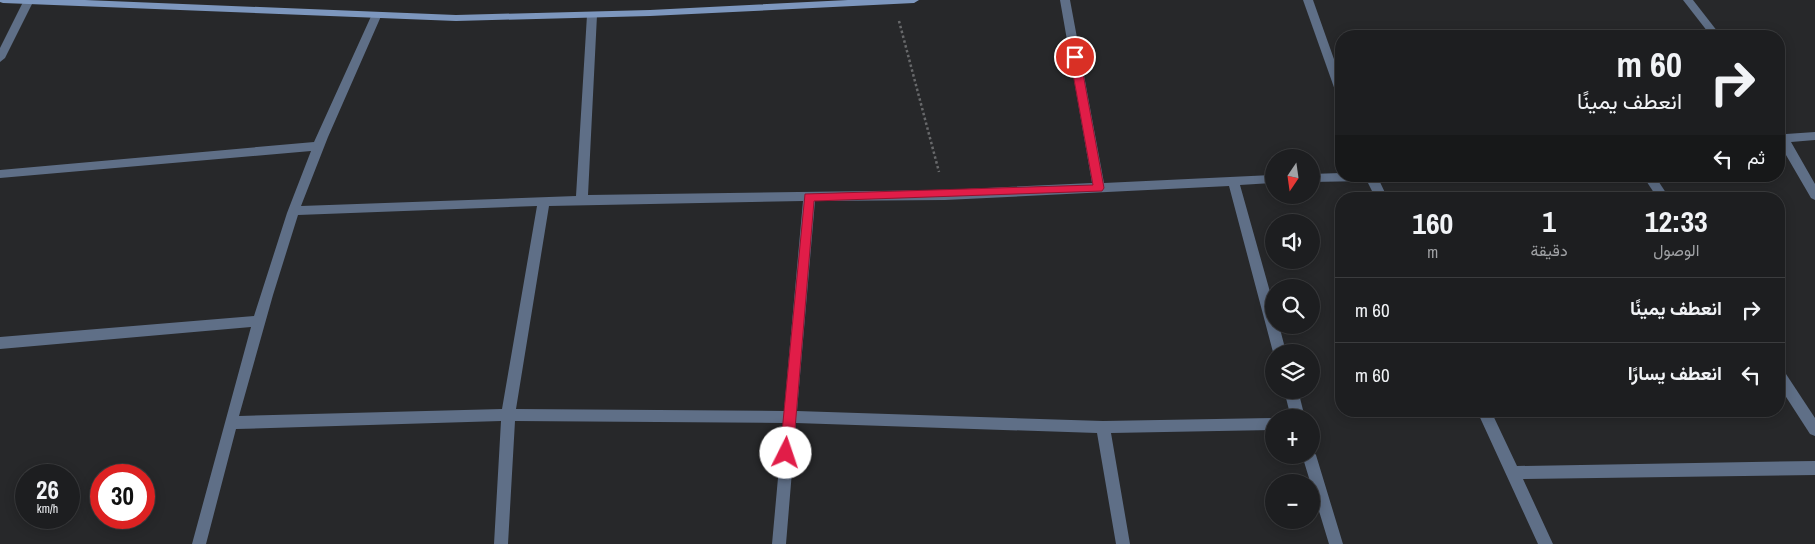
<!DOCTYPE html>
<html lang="ar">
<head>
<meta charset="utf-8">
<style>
	body { margin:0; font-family:"Archivo Narrow",Vazirmatn,sans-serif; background:#252729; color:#f1f3f6; direction:rtl; height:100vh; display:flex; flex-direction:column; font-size:19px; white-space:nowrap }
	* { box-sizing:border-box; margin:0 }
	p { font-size:16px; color:#a0a2a5 }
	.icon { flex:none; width:28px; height:28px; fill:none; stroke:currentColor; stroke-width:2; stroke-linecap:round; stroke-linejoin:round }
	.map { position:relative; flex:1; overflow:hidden; direction:ltr }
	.side { position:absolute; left:1335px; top:192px; width:450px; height:225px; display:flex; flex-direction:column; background:#1d1e20; border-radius:20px; box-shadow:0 2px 12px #0003,0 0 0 1px #3b3c3e; direction:rtl }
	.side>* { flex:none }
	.hud { position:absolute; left:1335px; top:30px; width:450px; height:152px; border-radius:20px; box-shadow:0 2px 12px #0003,0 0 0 1px #3b3c3e; direction:rtl; background:#1d1e20; color:#f1f3f6; overflow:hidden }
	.needle { width:32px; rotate:193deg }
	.tools { position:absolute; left:1265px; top:149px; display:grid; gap:10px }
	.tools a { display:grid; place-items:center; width:55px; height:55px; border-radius:50%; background:#1d1e20; box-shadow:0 2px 12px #0003,0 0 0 1px #3b3c3e; font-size:25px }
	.speed { position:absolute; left:15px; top:464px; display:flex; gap:10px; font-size:25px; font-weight:700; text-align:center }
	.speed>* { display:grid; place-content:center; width:65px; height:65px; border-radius:50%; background:#1d1e20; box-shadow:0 2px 12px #0003,0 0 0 1px #3b3c3e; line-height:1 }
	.speed small { font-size:12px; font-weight:400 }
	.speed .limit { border:8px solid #d22; background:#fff; color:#111 }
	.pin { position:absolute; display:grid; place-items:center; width:42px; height:42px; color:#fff; margin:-21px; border:2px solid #fff; border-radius:50%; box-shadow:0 1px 5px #0007 }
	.me { position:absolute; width:55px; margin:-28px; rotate:4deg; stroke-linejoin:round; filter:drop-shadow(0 0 4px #0008) }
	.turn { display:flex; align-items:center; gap:18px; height:105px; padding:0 20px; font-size:22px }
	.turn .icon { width:65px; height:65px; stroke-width:2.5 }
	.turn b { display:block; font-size:35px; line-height:42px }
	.then { display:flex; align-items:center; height:48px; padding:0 20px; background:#0003; gap:10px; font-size:19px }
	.eta { display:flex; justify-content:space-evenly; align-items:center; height:85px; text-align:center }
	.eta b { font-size:30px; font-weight:700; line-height:35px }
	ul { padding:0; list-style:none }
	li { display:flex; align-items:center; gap:15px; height:65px; padding:0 20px; border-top:1px solid #3b3c3e }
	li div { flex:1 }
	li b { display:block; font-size:19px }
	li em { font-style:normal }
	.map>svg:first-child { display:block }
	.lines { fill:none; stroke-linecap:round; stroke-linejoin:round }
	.path { stroke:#68696b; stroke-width:2.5; stroke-dasharray:2.5 2.5; stroke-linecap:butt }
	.street { fill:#5f6f87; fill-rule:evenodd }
	.secondary { fill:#7d97be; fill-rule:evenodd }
	.route { fill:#e11d48; stroke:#92132f }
</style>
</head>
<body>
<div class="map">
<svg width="1815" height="544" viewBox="0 0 1815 544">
	<rect width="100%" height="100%" fill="#27282a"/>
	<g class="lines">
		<polyline class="path" points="899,21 939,172"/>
		<g class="street">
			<polygon points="24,0 34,0 5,58 0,62 0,48"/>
			<path d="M1060,0H1070L1104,183L1274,175V183L1240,185L1274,306V325H1279L1286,352H1273L1229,186L945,200L815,201L797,411L1103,421L1274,418V430L1111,433L1130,544H1116L1097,433L796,423L786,544H772L783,423L515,421L508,544H494L501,421L236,429L206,544H192L251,327L0,349V337L254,316L287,213L311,151L0,178V170L314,142L373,12H381L382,14L328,137L301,206L576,196L587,15L592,12L597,15L588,195L945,190L1092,183ZM803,201L784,411L516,409L549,206ZM537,206L502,409L239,416L273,295L298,215Z"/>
			<polygon points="1303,0 1313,0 1341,79 1341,97 1336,93"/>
			<polygon points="1683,0 1693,0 1721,36 1711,36"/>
			<polygon points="1779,127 1783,128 1786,134 1815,132 1815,140 1791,142 1815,184 1815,200 1811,198 1779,143"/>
			<polygon points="1341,173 1341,176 1385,176 1379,180 1388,199 1376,199 1367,181 1311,182 1311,174"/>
			<polygon points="1643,176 1655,176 1670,199 1658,199"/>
			<polygon points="1779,369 1784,371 1815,418 1815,436 1810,434 1779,386"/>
			<polygon points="1284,390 1298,390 1305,418 1291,418"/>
			<polygon points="1477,411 1491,411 1517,466 1815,461 1815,475 1523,479 1553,544 1538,544"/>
			<polygon points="1311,449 1316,455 1343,544 1329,544 1302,455 1311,455"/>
		</g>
		<polygon class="secondary" points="0,0 85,0 456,15 650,10 848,0 919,0 914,3 650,16 456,21 3,3 0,2"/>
	</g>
	<polygon class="route" points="1075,53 1080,57 1104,188 1102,191 814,201 793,453 791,457 786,459 782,457 780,453 805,194 1093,185 1070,57"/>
</svg>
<div class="tools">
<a><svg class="needle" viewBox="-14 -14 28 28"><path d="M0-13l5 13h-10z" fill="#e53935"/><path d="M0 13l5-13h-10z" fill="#a0a2a5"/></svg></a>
<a><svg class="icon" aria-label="sound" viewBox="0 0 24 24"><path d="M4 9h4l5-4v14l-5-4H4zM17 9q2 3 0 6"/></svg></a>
<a><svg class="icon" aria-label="search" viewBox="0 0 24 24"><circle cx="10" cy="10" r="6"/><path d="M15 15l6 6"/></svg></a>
<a><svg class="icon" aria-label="layers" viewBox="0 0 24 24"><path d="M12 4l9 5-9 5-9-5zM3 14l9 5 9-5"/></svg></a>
<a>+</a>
<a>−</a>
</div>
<div class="speed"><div>26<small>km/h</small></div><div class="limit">30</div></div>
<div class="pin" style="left:1075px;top:57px;background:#d93025"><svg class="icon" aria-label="arrive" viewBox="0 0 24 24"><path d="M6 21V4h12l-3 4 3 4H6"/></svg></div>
<svg class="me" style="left:786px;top:453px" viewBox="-20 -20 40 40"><circle r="19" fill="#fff"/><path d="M0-13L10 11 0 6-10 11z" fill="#e11d48"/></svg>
<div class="hud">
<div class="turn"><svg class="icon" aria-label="right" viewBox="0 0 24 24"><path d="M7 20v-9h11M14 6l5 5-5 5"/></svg><div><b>60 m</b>انعطف يمينًا</div></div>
<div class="then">ثم<svg class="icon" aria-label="left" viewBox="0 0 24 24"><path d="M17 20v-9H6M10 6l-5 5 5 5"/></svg></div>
</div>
<section class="side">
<div class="eta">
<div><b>12:33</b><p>الوصول</p></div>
<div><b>1</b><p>دقيقة</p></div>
<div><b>160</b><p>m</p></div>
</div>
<ul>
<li><svg class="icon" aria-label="right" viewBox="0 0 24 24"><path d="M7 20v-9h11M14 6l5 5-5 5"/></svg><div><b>انعطف يمينًا</b></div><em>60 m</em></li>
<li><svg class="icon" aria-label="left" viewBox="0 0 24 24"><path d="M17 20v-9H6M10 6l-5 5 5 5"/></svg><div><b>انعطف يسارًا</b></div><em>60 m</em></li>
</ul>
</section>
</div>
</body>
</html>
